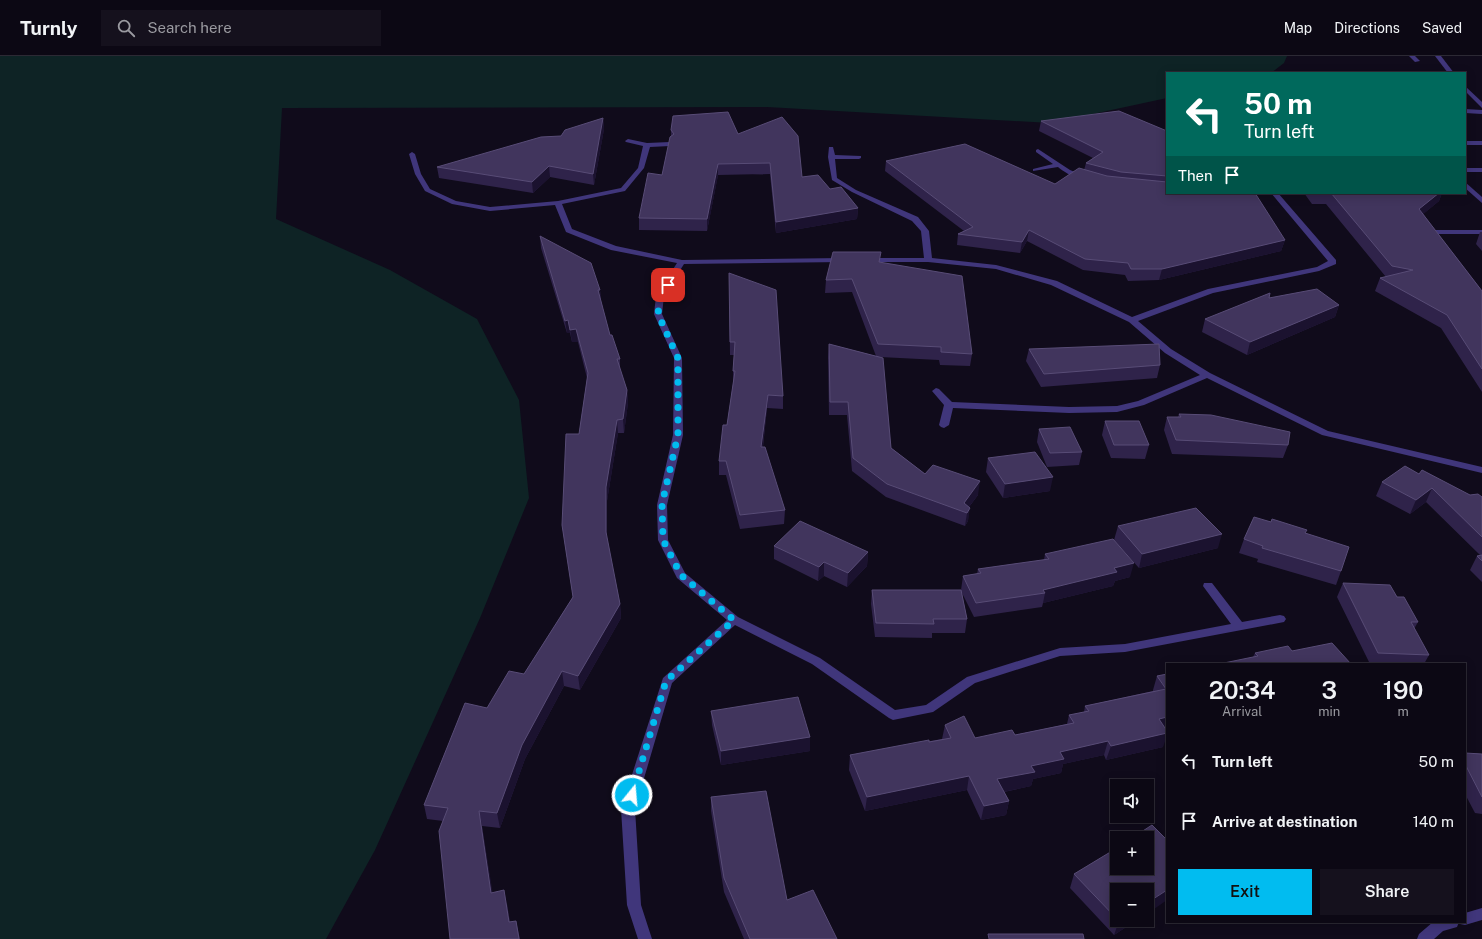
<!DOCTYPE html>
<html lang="en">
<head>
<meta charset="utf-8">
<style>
	body { margin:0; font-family:"Public Sans",sans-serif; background:#15111d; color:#f1f3f6; height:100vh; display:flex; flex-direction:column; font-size:15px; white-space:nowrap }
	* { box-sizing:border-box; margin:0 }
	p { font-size:13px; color:#9a9aa0 }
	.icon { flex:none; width:22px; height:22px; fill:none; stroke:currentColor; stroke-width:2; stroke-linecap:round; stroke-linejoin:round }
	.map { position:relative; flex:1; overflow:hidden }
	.sheet { position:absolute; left:1166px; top:607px; width:300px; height:260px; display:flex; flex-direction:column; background:#0c0814; border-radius:0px; box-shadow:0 2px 10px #0003,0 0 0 1px #2c2934 }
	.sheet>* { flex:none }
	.banner { position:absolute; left:1166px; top:16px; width:300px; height:122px; border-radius:0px; box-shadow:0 2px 10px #0003,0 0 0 1px #2c2934; background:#00695c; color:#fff; overflow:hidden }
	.fabs { position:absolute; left:1110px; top:723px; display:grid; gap:8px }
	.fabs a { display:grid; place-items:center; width:44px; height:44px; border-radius:0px; background:#0c0814; box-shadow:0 2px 10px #0003,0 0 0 1px #2c2934; font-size:20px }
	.pin { position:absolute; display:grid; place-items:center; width:34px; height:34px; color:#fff; margin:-17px; border-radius:8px; box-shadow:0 2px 6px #0006 }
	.me { position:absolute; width:44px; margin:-22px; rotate:17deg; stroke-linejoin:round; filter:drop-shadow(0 0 3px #0008) }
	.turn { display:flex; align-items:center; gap:14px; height:84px; padding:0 12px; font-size:18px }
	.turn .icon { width:52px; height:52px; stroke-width:2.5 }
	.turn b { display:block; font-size:28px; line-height:34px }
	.then { display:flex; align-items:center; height:38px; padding:0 12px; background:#0003; gap:8px; font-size:15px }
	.eta { display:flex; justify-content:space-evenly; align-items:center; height:68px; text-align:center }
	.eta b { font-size:24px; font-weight:600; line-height:28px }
	.cta { display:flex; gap:8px; margin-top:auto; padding:8px 12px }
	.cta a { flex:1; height:46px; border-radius:0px; background:#01bcf0; color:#111; font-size:16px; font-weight:600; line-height:46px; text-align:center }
	.cta a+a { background:#15111d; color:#f1f3f6 }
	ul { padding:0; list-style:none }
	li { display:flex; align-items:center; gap:12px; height:60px; padding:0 12px }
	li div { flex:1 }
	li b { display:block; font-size:15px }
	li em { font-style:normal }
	header { display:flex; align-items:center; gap:24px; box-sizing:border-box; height:56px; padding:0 20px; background:#0c0814; border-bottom:1px solid #2c2934 }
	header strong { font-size:19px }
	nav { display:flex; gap:22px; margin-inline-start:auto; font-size:14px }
	.search { width:280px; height:36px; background:#15111d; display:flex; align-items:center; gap:10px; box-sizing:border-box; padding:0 14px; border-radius:0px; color:#9a9aa0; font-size:15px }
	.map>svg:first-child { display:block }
	.green { fill:#0e2325 }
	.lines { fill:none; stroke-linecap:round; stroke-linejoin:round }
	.service { fill:#40367b; fill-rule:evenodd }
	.minor { fill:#40367b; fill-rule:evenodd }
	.tertiary { fill:#40367b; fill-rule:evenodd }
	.wall { fill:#2f234a }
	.shaded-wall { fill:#1b122f }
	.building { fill:#41355d; stroke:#584c76 }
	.route { stroke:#01bcf0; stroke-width:7; stroke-dasharray:0 12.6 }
</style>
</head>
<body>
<header>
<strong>Turnly</strong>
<div class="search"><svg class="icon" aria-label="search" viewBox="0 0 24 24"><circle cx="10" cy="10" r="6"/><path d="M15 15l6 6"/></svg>Search here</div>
<nav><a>Map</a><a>Directions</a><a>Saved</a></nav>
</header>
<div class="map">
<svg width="1482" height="883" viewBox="0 0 1482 883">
	<rect width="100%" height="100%" fill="#100b1b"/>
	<polygon class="green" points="0,0 1287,0 1284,7 1271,17 1167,17 1167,42 1051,67 767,51 282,52 276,163 390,214 477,263 519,344 529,442 480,562 375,794 326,883 0,883"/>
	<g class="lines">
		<g class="service">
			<polygon points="1465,53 1482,54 1482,58 1465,57"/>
			<rect x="1465" y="85" width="17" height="4"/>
			<rect x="1465" y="112" width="17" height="4"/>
			<polygon points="1465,126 1482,141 1482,147 1465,132"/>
			<polygon points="1431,174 1482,174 1482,178 1434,178 1430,176"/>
		</g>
		<g class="minor">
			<polygon points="1409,0 1415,0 1420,5 1415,6"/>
			<polygon points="628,83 647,87 670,86 673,88 670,90 650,91 644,112 625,135 562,148 572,173 616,190 682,204 843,202 847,204 843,206 684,208 664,240 662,258 682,302 683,379 667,449 668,484 685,517 738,561 820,602 895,654 926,649 967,621 1060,592 1125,588 1231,568 1203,530 1204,527 1212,527 1242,566 1280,559 1284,560 1286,563 1284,566 1125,596 1060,600 975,627 933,656 893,664 889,662 812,608 735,569 672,627 635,753 641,849 652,883 638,883 627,849 621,753 663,622 727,564 677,522 658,484 657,449 673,379 674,302 654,258 656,240 677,207 611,194 566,176 555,149 490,155 452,148 425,135 415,118 409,98 412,96 415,98 421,118 430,133 456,145 490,151 558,145 621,132 638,112 643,90 626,86 625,85"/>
			<polygon points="829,91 833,91 835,99 861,100 861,102 859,103 835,103 837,122 856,134 918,161 929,175 932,202 996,209 1057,225 1132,261 1208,233 1317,211 1328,205 1271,137 1278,137 1336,204 1336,208 1319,215 1213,237 1138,265 1171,293 1210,317 1328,375 1482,411 1482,417 1322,379 1207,322 1144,349 1117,356 1069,357 953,352 949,369 944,372 941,371 939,369 944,349 932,335 936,332 939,333 952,346 1069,351 1117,350 1138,345 1200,319 1165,297 1129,266 1051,229 996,213 928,206 864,206 864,202 924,202 921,175 912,165 852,136 832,124 828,101"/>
			<path d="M1038,93L1070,114L1086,121C1079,126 1064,116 1058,111L1033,115V113L1053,108L1036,96V94Z"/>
			<polygon points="1482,852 1482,864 1465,869 1460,868 1459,866 1465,866 1465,857"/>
			<polygon points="1433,866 1459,866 1457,871 1443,875 1434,883 1417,883 1419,878"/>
		</g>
		<g class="tertiary">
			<polygon points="1435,0 1441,0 1454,17 1448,17"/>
			<polygon points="1465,30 1482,46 1482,52 1465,35"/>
		</g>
	</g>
	<g class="wall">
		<polygon points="603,62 604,73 594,129 550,121 533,137 439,122 437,111 561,80"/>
		<polygon points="1041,65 1167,75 1167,137 1285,184 1281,195 1159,224 1128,225 1125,219 1083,214 1027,185 1020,197 957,189 958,178 964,175 885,115 886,105 1055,128 1084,114 1086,107 1093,102 1039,75"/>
		<polygon points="671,74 738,78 802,121 830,133 858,152 857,163 776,177 770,118 718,119 707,175 639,174 639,162 662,119 671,80"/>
		<polygon points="1304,137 1442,137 1439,145 1423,158 1482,235 1482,336 1441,272 1375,235 1380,222 1386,221 1326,148 1312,148"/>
		<polygon points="1480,176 1482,176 1482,195 1476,188"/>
		<polygon points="540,180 600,234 601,245 610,279 620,303 620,313 627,334 628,347 624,377 618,377 607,445 607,482 620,548 621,562 580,634 564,630 525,703 500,772 482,770 492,836 507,848 510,866 516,865 520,883 450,883 443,765 427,763 424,749 487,652 524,618 573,541 562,469 579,378 587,322 578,286 572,286 570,277 567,277 541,192"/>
		<polygon points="881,206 972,298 970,310 940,309 939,304 880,301 891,392 925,418 978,439 969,451 968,465 965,470 886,441 852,415 847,359 829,359 828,301 829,288 876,300 852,236 825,237 826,224"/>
		<polygon points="729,217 783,340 783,353 767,352 763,391 785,454 784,468 740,473 726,419 719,419 719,405 727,369 733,327 733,315 734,299 730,299"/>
		<polygon points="1339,249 1335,261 1247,299 1202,276 1205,263"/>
		<polygon points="1029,293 1160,309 1157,322 1041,331 1026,305"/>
		<polygon points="1179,358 1288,389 1283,402 1172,398 1164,374 1167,361 1178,361"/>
		<polygon points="1105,365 1149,389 1145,403 1111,402 1102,379"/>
		<polygon points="1039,373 1082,396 1079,409 1047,411 1037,386"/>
		<polygon points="988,402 1050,435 1003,442 986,416"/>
		<polygon points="1419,418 1470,439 1482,441 1482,526 1470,514 1477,500 1480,499 1426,446 1410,458 1376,440 1382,426"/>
		<polygon points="1118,470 1218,492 1139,512 1114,484"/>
		<polygon points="1306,478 1341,515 1336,529 1257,506 1258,503 1239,497 1244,483"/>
		<polygon points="774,490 868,496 867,510 847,531 824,520 818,525 774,503"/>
		<polygon points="1045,498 1130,521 1115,525 1113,530 1043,547 1042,551 974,561 962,537 967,563 965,577 932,577 932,582 875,581 871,548 872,534 961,534 963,520 977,518 978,513 1044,504"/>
		<polygon points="1343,527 1397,541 1418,566 1414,573 1429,599 1424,608 1370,608 1337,541"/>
		<polygon points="1292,595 1253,601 1255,597"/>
		<polygon points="1167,618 1163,691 1106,704 1104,699 1063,708 1061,717 1033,723 1031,730 1004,736 1009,745 1006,759 981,764 967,734 865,755 849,714 850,699 942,683 945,669 975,682 1015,679 1067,668 1069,659 1084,656 1085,650 1153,635 1153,634 1157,620"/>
		<polygon points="711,655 810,681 810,695 721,709 712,669"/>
		<polygon points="1465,697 1482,698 1482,758 1475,757 1465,738"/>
		<polygon points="711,741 787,844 837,883 744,883 724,836 711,755"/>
		<polygon points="1074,818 1117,834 1117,864 1137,864 1114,879 1070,832"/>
	</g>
	<g class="shaded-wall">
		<polygon points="603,62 604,73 594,129 593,118"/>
		<polygon points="718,108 718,119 707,175 707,163"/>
		<polygon points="549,110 550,121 533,137 532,126"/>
		<polygon points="1439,137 1442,137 1439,145 1415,165 1419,153"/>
		<polygon points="858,152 857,163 776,177 776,166"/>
		<polygon points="1029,174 1027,185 1020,197 1022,186"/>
		<polygon points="1285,184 1281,195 1159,224 1162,213"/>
		<polygon points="598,234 600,234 601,246"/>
		<polygon points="1339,249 1335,261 1247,299 1250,286"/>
		<polygon points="568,264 570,277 567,277 565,265"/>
		<polygon points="576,273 578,286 572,286 570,274"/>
		<polygon points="627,334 628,347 624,377 623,363"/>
		<polygon points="768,339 767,352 761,405 761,391"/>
		<polygon points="617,364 618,377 607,445 607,490 606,476 606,431"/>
		<polygon points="1053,421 1050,435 1003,442 1005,428"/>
		<polygon points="980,425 978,439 965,456 964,447"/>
		<polygon points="1432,432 1426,446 1410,458 1416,444"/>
		<polygon points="970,452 968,465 965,470 967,457"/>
		<polygon points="1222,478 1218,492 1139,512 1142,498"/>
		<polygon points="868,496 867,510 847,531 848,517"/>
		<polygon points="824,506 824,520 818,525 819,511"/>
		<polygon points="1134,507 1130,521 1115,525 1113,530 1043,547 1045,537 1043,534 1114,512"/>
		<polygon points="620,548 621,562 580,634 578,620"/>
		<polygon points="562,615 564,630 525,703 500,772 497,757 522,689"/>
		<polygon points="1167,661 1167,675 1159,663"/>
		<polygon points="1167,677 1167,680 1163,691 1106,704 1111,690"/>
		<polygon points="810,681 810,695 721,709 721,695"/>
		<polygon points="1108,685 1104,699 1063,708 1061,717 1033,723 1031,730 994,738 997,723 1031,710 1060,696"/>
		<polygon points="969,720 967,734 865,755 867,741"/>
		<polygon points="1009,745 1006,759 981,764 984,750"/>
		<polygon points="479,755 482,770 495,851 491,837"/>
		<polygon points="504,834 507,848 512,880 509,866"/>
		<polygon points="1167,834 1167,844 1147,858 1147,847"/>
		<polygon points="1121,864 1137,864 1114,879 1119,865"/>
	</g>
	<g class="building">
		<polygon points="1119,55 1167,75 1167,120 1121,116 1086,107 1103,96 1041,65"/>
		<polygon points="728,56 738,78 782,61 798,80 802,121 818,119 830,133 841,131 858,152 776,166 770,107 718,108 707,163 639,162 648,117 662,119 670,81 674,78 671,74 673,60"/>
		<polygon points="603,62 593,118 549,110 532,126 437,111 541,81 561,80 565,74"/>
		<polygon points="965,88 1055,128 1079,112 1107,120 1167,126 1167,137 1255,137 1285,184 1162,213 1131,213 1128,207 1085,203 1029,174 1022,186 958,178 973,171 886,105"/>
		<polygon points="1331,137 1439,137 1419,153 1482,235 1482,313 1447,259 1380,222 1413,214 1392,210"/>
		<polygon points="540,180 591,207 600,234 598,234 610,279 612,279 620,303 617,303 627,334 623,363 617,364 606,431 606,476 620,548 578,620 562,615 522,689 497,757 479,755 491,837 504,834 509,866 516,865 519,883 450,883 439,775 448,752 424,749 465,647 487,652 509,615 524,618 573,541 562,469 566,378 579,378 588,317 576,273 570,274 568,264 565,265"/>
		<polygon points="833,196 881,196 879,206 962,220 972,298 941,296 941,291 878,288 852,223 826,224"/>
		<polygon points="729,217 776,234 783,340 768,339 761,391 765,391 785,454 740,459 726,405 719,405 723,369 727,369 735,315 733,315 735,286 730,286"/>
		<polygon points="1317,233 1339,249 1250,286 1205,263 1270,237 1269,242"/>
		<polygon points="829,288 883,302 891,392 925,418 933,409 980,425 964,447 970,452 967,457 887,428 853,402 848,346 830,346"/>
		<polygon points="1159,288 1160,309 1044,318 1029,293"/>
		<polygon points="1179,358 1211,359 1290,376 1288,389 1176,384 1167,361 1181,361"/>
		<polygon points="1105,365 1139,365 1149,389 1114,389"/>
		<polygon points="1070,371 1082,396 1050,397 1039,373"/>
		<polygon points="1035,396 1053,421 1005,428 988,402"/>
		<polygon points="1405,410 1419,418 1422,414 1470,439 1478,438 1482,441 1482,481 1432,432 1416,444 1382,426"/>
		<polygon points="1196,452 1222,478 1142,498 1118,470"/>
		<polygon points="1254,461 1271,466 1272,463 1307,474 1305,477 1349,491 1341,515 1262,492 1263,490 1244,483"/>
		<polygon points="800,465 868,496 848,517 824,506 819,511 774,490"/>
		<polygon points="1113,483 1134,507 1114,512 1117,516 1043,534 1045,537 976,547 963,520 981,517 978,513 1049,503 1045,498"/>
		<polygon points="1482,499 1482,505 1477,500"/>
		<polygon points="1343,527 1390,529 1397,541 1404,541 1418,566 1411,566 1429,599 1378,597"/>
		<polygon points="872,534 961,534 967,563 933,563 934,568 876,567"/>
		<polygon points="1332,587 1351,608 1219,608 1258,600 1255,597 1288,590 1292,595"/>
		<polygon points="1167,618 1167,661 1159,663 1167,675 1167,677 1111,690 1108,685 1060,696 1064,703 1031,710 1035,716 997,723 1009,745 984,750 969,720 867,741 850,699 929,684 929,686 951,682 945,669 964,660 975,682 1012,674 1015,679 1074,667 1069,659 1089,655 1085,650 1166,633 1157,620"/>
		<polygon points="798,641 810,681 721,695 711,655"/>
		<polygon points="1465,697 1482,698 1482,741 1465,708"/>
		<polygon points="766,735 787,844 813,834 837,883 750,883 724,822 711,741"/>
		<polygon points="1152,769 1167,784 1167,834 1147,847 1147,834 1117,834 1117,863 1074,818 1117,792 1117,812 1147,812 1147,782 1132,782"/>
		<polygon points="988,878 1083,878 1084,883 989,883"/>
	</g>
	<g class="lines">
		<polyline class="route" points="632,739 666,625 734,564 681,519 663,484 662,448 678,379 678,302 658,258 660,240 668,229"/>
	</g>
</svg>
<div class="fabs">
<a><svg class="icon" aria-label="sound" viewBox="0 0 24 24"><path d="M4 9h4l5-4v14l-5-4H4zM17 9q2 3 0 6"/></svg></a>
<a>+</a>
<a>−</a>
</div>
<div class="pin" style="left:668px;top:229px;background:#d93025"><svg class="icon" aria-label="arrive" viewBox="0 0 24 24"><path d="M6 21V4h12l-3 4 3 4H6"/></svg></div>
<svg class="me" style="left:632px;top:739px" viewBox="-20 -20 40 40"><circle r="17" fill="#01bcf0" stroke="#fff" stroke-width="3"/><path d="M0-11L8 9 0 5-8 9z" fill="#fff"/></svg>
<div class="banner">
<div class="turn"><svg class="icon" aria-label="left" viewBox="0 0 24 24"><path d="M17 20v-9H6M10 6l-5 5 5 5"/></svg><div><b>50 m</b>Turn left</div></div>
<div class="then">Then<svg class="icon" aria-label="arrive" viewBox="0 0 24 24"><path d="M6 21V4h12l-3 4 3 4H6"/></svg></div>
</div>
<section class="sheet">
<div class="eta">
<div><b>20:34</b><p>Arrival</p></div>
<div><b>3</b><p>min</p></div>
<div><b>190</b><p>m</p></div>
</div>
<ul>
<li><svg class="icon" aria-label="left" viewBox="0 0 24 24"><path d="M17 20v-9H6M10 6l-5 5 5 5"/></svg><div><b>Turn left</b></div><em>50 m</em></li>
<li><svg class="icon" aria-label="arrive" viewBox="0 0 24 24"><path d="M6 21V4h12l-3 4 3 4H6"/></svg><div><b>Arrive at destination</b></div><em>140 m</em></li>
</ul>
<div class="cta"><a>Exit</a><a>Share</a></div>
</section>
</div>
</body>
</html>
